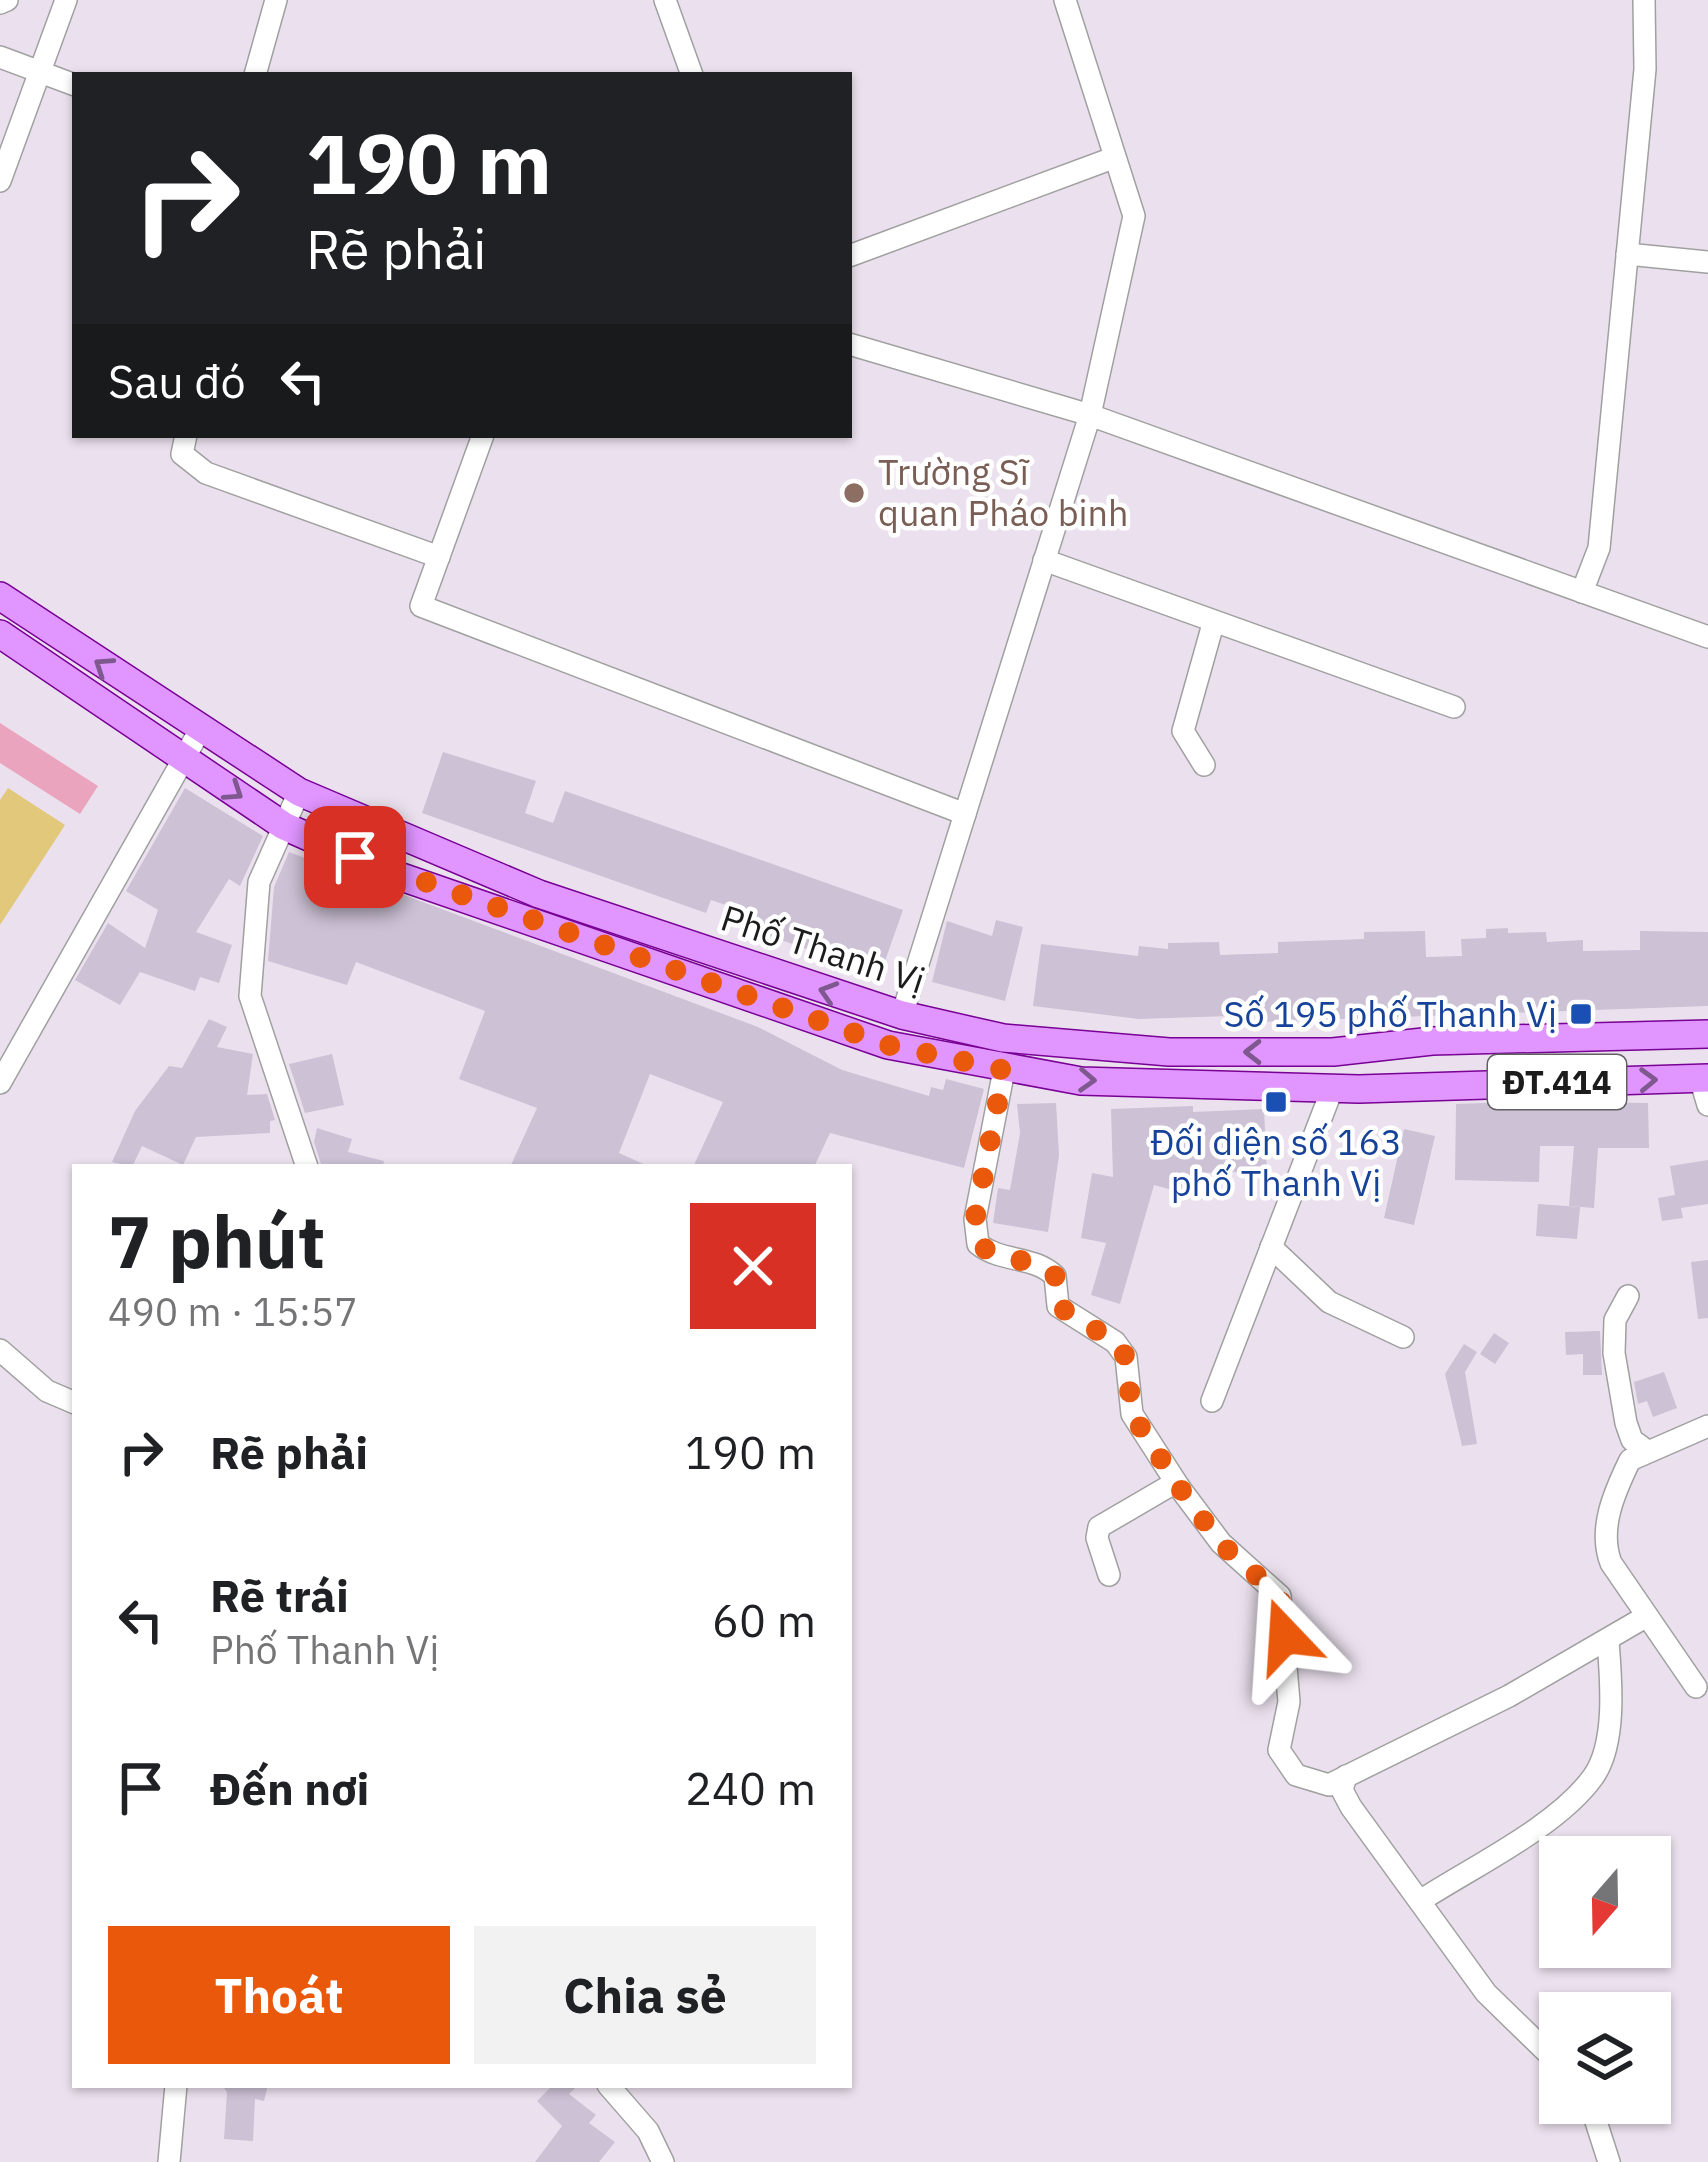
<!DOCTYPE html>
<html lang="vi">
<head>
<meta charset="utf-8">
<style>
	body { margin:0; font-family:"IBM Plex Sans",sans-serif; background:#f2f2f2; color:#202124; height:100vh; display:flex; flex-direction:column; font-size:45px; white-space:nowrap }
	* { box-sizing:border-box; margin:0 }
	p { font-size:39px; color:#757577 }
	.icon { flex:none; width:66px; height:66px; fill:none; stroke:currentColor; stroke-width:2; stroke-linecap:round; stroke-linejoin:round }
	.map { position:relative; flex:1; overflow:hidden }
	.sheet { position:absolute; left:72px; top:1164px; width:780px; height:924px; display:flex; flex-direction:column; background:#fff; border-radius:0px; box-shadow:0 3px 9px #0004 }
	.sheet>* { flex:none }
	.hud { position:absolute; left:72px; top:72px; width:780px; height:366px; border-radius:0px; box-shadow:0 3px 9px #0004; background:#202124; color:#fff; overflow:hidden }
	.needle { width:78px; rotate:200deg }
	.tools { position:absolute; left:1539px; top:1836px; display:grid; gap:24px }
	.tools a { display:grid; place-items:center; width:132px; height:132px; border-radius:0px; background:#fff; box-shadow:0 3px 9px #0004; font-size:60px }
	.pin { position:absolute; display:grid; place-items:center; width:102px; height:102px; color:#fff; margin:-51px; border-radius:24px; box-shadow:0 6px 18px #0006 }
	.me { position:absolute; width:132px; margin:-66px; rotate:340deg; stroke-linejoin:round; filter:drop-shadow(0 0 9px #0008) }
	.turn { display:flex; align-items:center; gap:42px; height:252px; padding:0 36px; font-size:54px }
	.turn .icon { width:156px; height:156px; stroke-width:2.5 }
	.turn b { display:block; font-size:84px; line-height:102px }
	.then { display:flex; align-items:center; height:114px; padding:0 36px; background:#0003; gap:24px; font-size:45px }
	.round { display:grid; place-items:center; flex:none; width:126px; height:126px; border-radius:0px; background:#f2f2f2 }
	.head { display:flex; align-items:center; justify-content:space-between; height:204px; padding:0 36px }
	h1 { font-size:72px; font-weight:700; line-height:90px }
	.primary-button { display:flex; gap:24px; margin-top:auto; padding:24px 36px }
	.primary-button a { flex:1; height:138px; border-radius:0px; background:#ea580c; color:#fff; font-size:48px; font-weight:700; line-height:138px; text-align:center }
	.primary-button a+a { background:#f2f2f2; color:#202124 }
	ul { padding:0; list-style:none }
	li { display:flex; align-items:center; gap:36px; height:168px; padding:0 36px }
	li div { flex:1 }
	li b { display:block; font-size:45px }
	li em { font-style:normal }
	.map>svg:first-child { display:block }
	.grass { fill:#eba4bd }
	.pitch { fill:#e1c87b }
	.building { fill:#ccc1d5 }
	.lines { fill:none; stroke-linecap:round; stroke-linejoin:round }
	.minor-casing { stroke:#a0a0a0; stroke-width:24 }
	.major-casing { stroke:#780094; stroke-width:30 }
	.minor { stroke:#fff; stroke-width:21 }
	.major { stroke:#e095ff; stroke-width:27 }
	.oneway { stroke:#7e588e }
	.route { stroke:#ea580c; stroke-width:21; stroke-dasharray:0 37.8 }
	.education-dot { fill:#8d6e63; stroke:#fff; stroke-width:4.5 }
	.transit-dot { fill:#1a4fb4; stroke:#fff; stroke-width:4.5 }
	.labels { text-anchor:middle; stroke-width:9; stroke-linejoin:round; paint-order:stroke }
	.shield { fill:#fff; stroke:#606060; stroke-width:3 }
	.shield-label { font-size:33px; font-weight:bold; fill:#1c1c1c }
	.education-label { font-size:36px; fill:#785e54; stroke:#fff; text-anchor:start }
	.street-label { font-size:36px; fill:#1c1c1c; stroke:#fff }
	.transit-label { font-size:36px; fill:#164399; stroke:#fff; text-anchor:end }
</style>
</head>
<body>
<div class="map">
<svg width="1708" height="2162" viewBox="0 0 1708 2162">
	<rect width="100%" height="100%" fill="#ebe1ee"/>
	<polygon class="grass" points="0,723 98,786 80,814 0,763"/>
	<polygon class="pitch" points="8,788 65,825 0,925 0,800"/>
	<g class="building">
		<polygon points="443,752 536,781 525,813 553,823 565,791 903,910 880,975 739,925 744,911 711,900 706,913 422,813"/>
		<polygon points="185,788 263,836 240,886 229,879 196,932 232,945 219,983 200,977 195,991 140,972 120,1005 75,980 108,923 145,948 158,910 126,891"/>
		<polygon points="289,852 758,1027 842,1070 929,1096 931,1087 943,1090 946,1079 984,1089 964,1168 830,1133 814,1167 693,1167 723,1102 650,1074 619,1153 650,1167 510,1167 537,1108 459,1079 485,1011 356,962 347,985 268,961 274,887"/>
		<polygon points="996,920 1023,927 1005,1001 932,982 947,921 992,936"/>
		<polygon points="1508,928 1508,933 1546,932 1547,942 1583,940 1583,951 1640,950 1640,931 1708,932 1708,1006 1259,1022 1259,1015 1139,1019 1033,1006 1041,944 1138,956 1139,946 1168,949 1168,943 1219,942 1220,955 1278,953 1278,942 1364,939 1364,932 1425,931 1426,957 1462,956 1461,939 1486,938 1486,929"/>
		<polygon points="209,1019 227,1027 217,1047 253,1054 247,1095 267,1094 275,1120 270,1121 270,1133 196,1137 183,1165 142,1146 132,1167 112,1162 135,1111 169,1066 182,1068"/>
		<polygon points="332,1054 344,1105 305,1113 289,1064"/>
		<polygon points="1540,1101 1648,1103 1649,1148 1598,1148 1594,1208 1569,1206 1574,1146 1540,1146 1539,1182 1455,1180 1456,1104"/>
		<polygon points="1056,1103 1059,1155 1048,1232 993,1223 998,1188 1010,1190 1020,1133 1017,1104"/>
		<polygon points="1193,1106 1193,1112 1264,1109 1267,1171 1201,1173 1195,1196 1154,1185 1120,1304 1091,1295 1106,1243 1081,1238 1092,1173 1113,1177 1111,1109"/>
		<polygon points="317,1128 352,1139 348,1152 384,1161 383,1167 322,1167 314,1142"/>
		<polygon points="1404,1129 1435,1136 1414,1225 1384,1218"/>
		<polygon points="1708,1160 1708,1204 1681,1208 1683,1218 1662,1221 1658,1198 1675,1195 1670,1166"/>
		<polygon points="1538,1204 1580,1207 1577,1239 1536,1236"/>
		<polygon points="1708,1260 1708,1318 1698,1319 1691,1262"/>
		<polygon points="1600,1331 1602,1375 1583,1375 1583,1354 1566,1355 1565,1332"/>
		<polygon points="1494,1333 1509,1343 1495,1364 1480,1354"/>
		<polygon points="1464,1344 1477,1352 1465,1372 1477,1444 1462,1446 1445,1374"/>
		<polygon points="1664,1372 1677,1408 1653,1417 1647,1401 1638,1404 1634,1382"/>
		<polygon points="222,2085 268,2085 264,2101 255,2099 253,2141 224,2139 227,2092"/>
		<polygon points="553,2085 578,2085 569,2094 596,2115 589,2123 615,2142 599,2162 535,2162 562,2126 537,2101"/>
	</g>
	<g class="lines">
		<g class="minor-casing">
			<g id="minor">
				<polyline points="665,0 692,75"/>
				<polyline points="0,3 7,0"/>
				<polyline points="0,57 75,85"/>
				<polyline points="255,75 276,0"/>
				<polyline points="0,181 66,0"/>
				<polyline points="1627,254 1708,262"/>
				<polyline points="849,256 1113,158"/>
				<polyline points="849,344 1090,415 1708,637"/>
				<polyline points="186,435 182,454 206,473 439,557"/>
				<polyline points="483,435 421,606 965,814"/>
				<polyline points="1044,560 1454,707"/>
				<polyline points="1582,592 1599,548 1645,69 1644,0"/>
				<polyline points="1204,765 1183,731 1213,624"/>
				<polyline points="299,792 259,882 250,996 307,1167"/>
				<polyline points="902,1015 1090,415 1134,216 1065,0"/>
				<path d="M1004,1070L975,1219L978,1244C1002,1263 1033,1255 1055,1276L1058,1306L1115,1342L1126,1357L1132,1414L1179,1487"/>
				<polyline points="1700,1078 1708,1105"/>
				<polyline points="0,1083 200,730"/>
				<polyline points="1271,1247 1329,1302 1403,1337"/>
				<polyline points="1628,1296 1615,1320 1614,1353 1626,1423 1632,1440 1647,1451"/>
				<polyline points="0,1350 47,1391 75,1403"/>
				<polyline points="1212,1401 1333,1087"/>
				<polyline points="1109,1575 1097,1538 1099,1527 1171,1485 1179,1487 1221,1543 1280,1596 1289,1702 1279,1750 1296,1775 1329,1785 1509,1696 1647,1616"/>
				<path d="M1696,1687L1611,1563C1598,1529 1614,1493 1630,1460L1708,1426"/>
				<polyline points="1346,1776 1342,1790 1351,1807 1486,1993 1560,2065"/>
				<path d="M1420,1901C1472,1867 1557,1827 1593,1777C1617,1744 1611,1679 1608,1641"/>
				<polyline points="608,2085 648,2131 663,2162"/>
				<polyline points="1590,2103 1609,2162"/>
				<polyline points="169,2162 176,2085"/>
			</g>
		</g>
		<g class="major-casing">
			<g id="major">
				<polyline points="0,596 299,792 539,894 902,1015 1003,1038 1169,1052 1333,1052 1432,1041 1708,1034"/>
				<polyline points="0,634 284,826 390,873 888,1045 1081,1081 1359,1089 1708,1078"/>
			</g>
		</g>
		<use href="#minor" class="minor"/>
		<use href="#major" class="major"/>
	</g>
	<defs><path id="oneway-chevron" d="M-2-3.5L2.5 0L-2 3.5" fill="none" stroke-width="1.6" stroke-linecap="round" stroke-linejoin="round" transform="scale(3)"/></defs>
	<g class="oneway">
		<use href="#oneway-chevron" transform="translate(103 666) rotate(-146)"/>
		<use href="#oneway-chevron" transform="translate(234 792) rotate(34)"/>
		<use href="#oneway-chevron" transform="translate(828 992) rotate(-163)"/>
		<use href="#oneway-chevron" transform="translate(1253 1052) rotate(180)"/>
		<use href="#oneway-chevron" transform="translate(1087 1080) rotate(3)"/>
		<use href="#oneway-chevron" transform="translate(1648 1080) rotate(-2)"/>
	</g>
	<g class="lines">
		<path class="route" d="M355,857L888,1045L1004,1070L975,1219L978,1244C1002,1263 1033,1256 1055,1276L1058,1306L1115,1342L1126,1357L1132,1414L1179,1487L1221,1544L1280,1596L1285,1636"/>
	</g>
	<circle class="education-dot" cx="854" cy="493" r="12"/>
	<g class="transit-dot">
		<rect x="1569" y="1002" width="24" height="24" rx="6"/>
		<rect x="1264" y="1090" width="24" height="24" rx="6"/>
	</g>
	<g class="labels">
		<rect class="shield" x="1488" y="1055" width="138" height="54" rx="9"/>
		<g class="shield-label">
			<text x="1557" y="1094">ĐT.414</text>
		</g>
		<g class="education-label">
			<text x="878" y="485">Trường Sĩ<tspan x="878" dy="41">quan Pháo binh</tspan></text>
		</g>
		<g class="street-label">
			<text transform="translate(823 949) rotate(18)" y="13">Phố Thanh Vị</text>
		</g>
		<g class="transit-label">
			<text x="1557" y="1027">Số 195 phố Thanh Vị</text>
			<text x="1276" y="1155" text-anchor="middle">Đối diện số 163<tspan x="1276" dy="41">phố Thanh Vị</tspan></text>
		</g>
	</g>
</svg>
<div class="tools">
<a><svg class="needle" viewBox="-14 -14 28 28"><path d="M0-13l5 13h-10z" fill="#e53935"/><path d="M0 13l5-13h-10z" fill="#757577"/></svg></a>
<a><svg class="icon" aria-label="layers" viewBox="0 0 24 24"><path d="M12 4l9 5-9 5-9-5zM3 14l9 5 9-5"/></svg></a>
</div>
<div class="pin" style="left:355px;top:857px;background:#d93025"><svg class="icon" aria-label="arrive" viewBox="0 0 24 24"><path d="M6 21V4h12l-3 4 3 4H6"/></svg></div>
<svg class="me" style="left:1285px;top:1636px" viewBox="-20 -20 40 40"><path d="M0-17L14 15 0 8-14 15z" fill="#ea580c" stroke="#fff" stroke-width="4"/></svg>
<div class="hud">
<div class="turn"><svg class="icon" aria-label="right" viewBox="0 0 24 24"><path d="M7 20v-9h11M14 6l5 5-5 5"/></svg><div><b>190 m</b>Rẽ phải</div></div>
<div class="then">Sau đó<svg class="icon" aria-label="left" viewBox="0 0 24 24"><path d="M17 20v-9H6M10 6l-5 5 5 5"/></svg></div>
</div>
<section class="sheet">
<div class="head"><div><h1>7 phút</h1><p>490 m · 15:57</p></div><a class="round" style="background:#d93025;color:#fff"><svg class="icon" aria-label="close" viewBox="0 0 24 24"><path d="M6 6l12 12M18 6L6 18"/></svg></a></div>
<ul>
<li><svg class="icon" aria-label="right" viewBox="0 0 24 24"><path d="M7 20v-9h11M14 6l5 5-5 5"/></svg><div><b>Rẽ phải</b></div><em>190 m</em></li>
<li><svg class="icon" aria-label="left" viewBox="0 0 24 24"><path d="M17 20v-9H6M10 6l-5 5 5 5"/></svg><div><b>Rẽ trái</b><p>Phố Thanh Vị</p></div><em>60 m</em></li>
<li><svg class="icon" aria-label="arrive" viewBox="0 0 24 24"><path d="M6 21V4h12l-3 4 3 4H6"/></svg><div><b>Đến nơi</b></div><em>240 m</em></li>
</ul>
<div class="primary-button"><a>Thoát</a><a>Chia sẻ</a></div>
</section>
</div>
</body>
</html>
